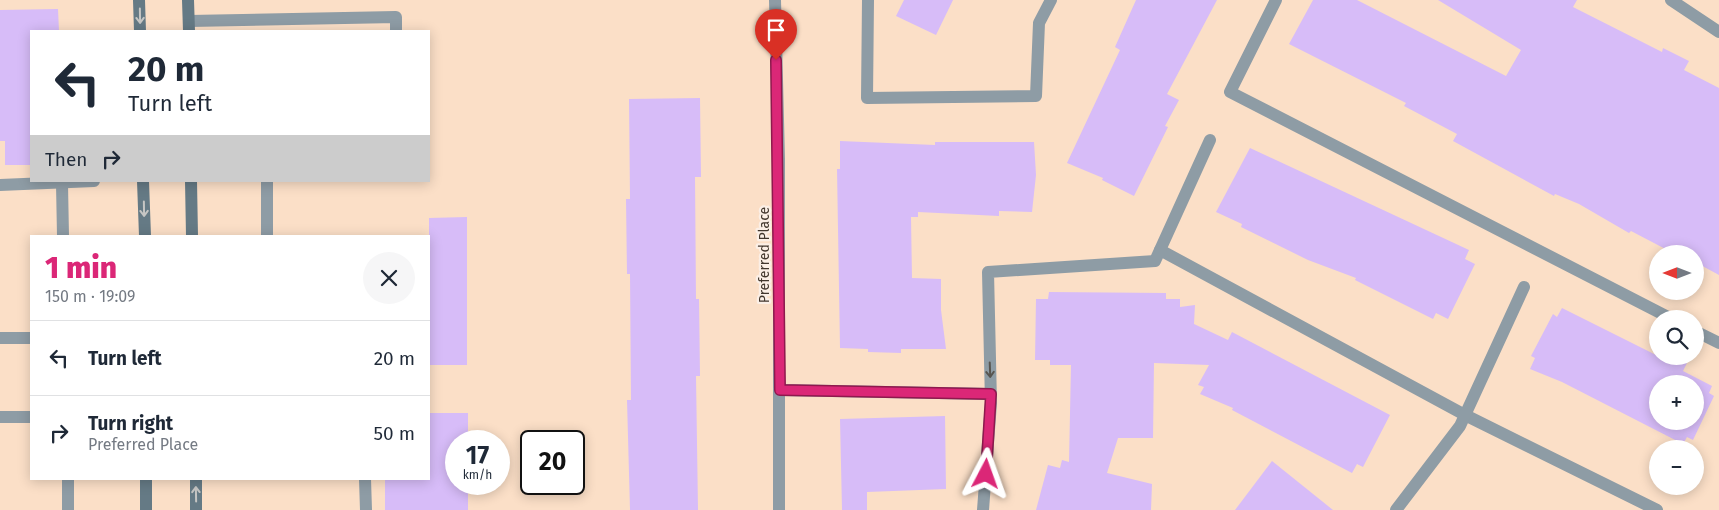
<!DOCTYPE html>
<html lang="en">
<head>
<meta charset="utf-8">
<style>
	body { margin:0; font-family:"Fira Sans",sans-serif; background:#f6f6f7; color:#1f2937; height:100vh; display:flex; flex-direction:column; font-size:19px; white-space:nowrap }
	* { box-sizing:border-box; margin:0 }
	p { font-size:16px; color:#747a83 }
	.icon { flex:none; width:28px; height:28px; fill:none; stroke:currentColor; stroke-width:2; stroke-linecap:round; stroke-linejoin:round }
	.map { position:relative; flex:1; overflow:hidden }
	.details { position:absolute; left:30px; top:235px; width:400px; height:245px; display:flex; flex-direction:column; background:#fff; border-radius:0px; box-shadow:0 2px 12px #0003 }
	.details>* { flex:none }
	.guide { position:absolute; left:30px; top:30px; width:400px; height:152px; border-radius:0px; box-shadow:0 2px 12px #0003; background:#fff; color:#1f2937; overflow:hidden }
	.needle { width:32px; rotate:270deg }
	.controls { position:absolute; left:1649px; top:245px; display:grid; gap:10px }
	.controls a { display:grid; place-items:center; width:55px; height:55px; border-radius:50%; background:#fff; box-shadow:0 2px 12px #0003; font-size:25px }
	.speed { position:absolute; left:445px; top:430px; display:flex; gap:10px; font-size:25px; font-weight:700; text-align:center }
	.speed>* { display:grid; place-content:center; width:65px; height:65px; border-radius:50%; background:#fff; box-shadow:0 2px 12px #0003; line-height:1 }
	.speed small { font-size:12px; font-weight:400 }
	.speed .limit { border:2px solid #111; border-radius:8px; background:#fff; color:#111 }
	.pin { position:absolute; display:grid; place-items:center; width:42px; height:42px; color:#fff; margin:-51px -21px; border-radius:50% 50% 50% 0; rotate:-45deg; box-shadow:0 0 5px #0007 }
	.pin .icon { rotate:45deg }
	.me { position:absolute; width:55px; margin:-28px; rotate:4deg; stroke-linejoin:round; filter:drop-shadow(0 0 4px #0008) }
	.turn { display:flex; align-items:center; gap:18px; height:105px; padding:0 15px; font-size:22px }
	.turn .icon { width:65px; height:65px; stroke-width:2.5 }
	.turn b { display:block; font-size:35px; line-height:42px }
	.then { display:flex; align-items:center; height:48px; padding:0 15px; background:#0003; gap:10px; font-size:19px }
	.round { display:grid; place-items:center; flex:none; width:52px; height:52px; border-radius:26px; background:#f6f6f7 }
	.summary { display:flex; align-items:center; justify-content:space-between; height:85px; padding:0 15px }
	h1 { font-size:30px; font-weight:800; line-height:38px; color:#db2777 }
	ul { padding:0; list-style:none }
	li { display:flex; align-items:center; gap:15px; height:75px; padding:0 15px; border-top:1px solid #e0e1e3 }
	li div { flex:1 }
	li b { display:block; font-size:19px }
	li em { font-style:normal }
	.map>svg:first-child { display:block }
	.building { fill:#d7bcf8; fill-rule:evenodd }
	.lines { fill:none; stroke-linecap:round; stroke-linejoin:round }
	.service { stroke:#8e9ca5; stroke-width:12 }
	.minor { stroke:#8e9ca5; stroke-width:12 }
	.secondary { stroke:#657a85; stroke-width:12 }
	.oneway { stroke:#c6c6c4 }
	.oneway2 { stroke:#585550 }
	.route-casing { stroke:#8e194d; stroke-width:12 }
	.route { stroke:#db2777; stroke-width:9 }
	.labels { text-anchor:middle; stroke-width:4.5; stroke-linejoin:round; paint-order:stroke }
	.street-label { font-size:14px; fill:#41362c; stroke:#fbefe6 }
</style>
</head>
<body>
<div class="map">
<svg width="1719" height="510" viewBox="0 0 1719 510">
	<rect width="100%" height="100%" fill="#fbdfc7"/>
	<g class="building">
		<polygon points="904,0 953,0 936,35 896,16"/>
		<polygon points="1136,0 1217,0 1167,94 1179,100 1165,126 1168,127 1134,196 1102,180 1103,178 1067,163 1120,50 1115,47"/>
		<polygon points="1313,0 1357,0 1506,76 1521,50 1438,0 1577,0 1573,7 1662,52 1663,48 1689,61 1684,70 1719,88 1719,275 1695,262 1695,254 1675,254 1631,231 1629,233 1579,204 1555,194 1554,196 1453,141 1457,134 1404,106 1406,103 1289,44"/>
		<polygon points="58,9 59,31 31,31 31,165 5,165 5,141 0,141 0,10"/>
		<polygon points="700,98 701,177 695,177 696,299 699,299 700,376 696,376 698,510 630,510 627,400 631,400 630,274 627,274 626,199 630,199 629,99"/>
		<polygon points="840,141 935,145 935,142 1034,142 1036,175 1032,212 999,211 999,216 918,212 918,217 911,217 912,278 941,279 941,310 946,349 901,349 901,353 868,352 868,349 840,348 837,169 840,169"/>
		<polygon points="1250,148 1469,250 1465,259 1475,264 1448,319 1436,313 1433,319 1355,280 1356,278 1308,260 1241,227 1242,224 1216,212"/>
		<polygon points="467,217 467,365 429,365 429,218"/>
		<polygon points="1049,292 1166,293 1166,299 1180,299 1180,307 1195,305 1194,324 1228,340 1232,332 1390,415 1363,467 1357,464 1352,473 1232,410 1233,408 1200,394 1204,387 1198,385 1209,365 1154,363 1153,438 1118,438 1107,473 1152,484 1151,510 1036,510 1048,465 1060,468 1062,460 1069,462 1071,365 1050,365 1050,360 1035,360 1036,299 1048,299"/>
		<path d="M1562,308L1658,356H1673L1687,363L1683,371L1712,386L1709,393L1714,396L1693,440L1687,437L1683,444L1562,382L1530,369L1535,358L1531,356L1553,314L1557,317ZM1658,384H1695V421H1658Z"/>
		<polygon points="429,413 468,413 468,441 456,441 456,484 468,484 468,510 385,510 385,479 429,479"/>
		<polygon points="945,416 946,489 867,492 867,510 842,510 840,419"/>
		<polygon points="1272,461 1333,510 1235,510"/>
	</g>
	<g class="lines">
		<g class="service">
			<polyline points="868,0 867,98 1036,96 1039,23 1051,0"/>
			<polyline points="1276,0 1230,92 1672,319"/>
			<polyline points="1671,0 1719,32"/>
			<polyline points="189,21 396,17 396,31"/>
			<polyline points="267,181 267,236"/>
			<polyline points="62,184 63,236"/>
			<polyline points="0,185 94,181"/>
			<polyline points="1160,250 1465,415 1657,510"/>
			<polyline points="1695,331 1719,343"/>
			<polyline points="0,338 31,338"/>
			<polyline points="779,390 991,394"/>
			<polyline points="0,417 31,417"/>
			<polyline points="68,479 68,510"/>
			<polyline points="365,479 366,510"/>
			<polyline points="983,510 991,403 988,272 1155,261 1210,140"/>
			<polyline points="1396,510 1460,426 1524,287"/>
		</g>
		<polyline class="minor" points="775,0 779,159 779,510"/>
		<g class="secondary">
			<polyline points="139,0 140,31"/>
			<polyline points="188,0 189,31"/>
			<polyline points="143,181 145,236"/>
			<polyline points="191,181 192,236"/>
			<polyline points="146,479 146,510"/>
			<polyline points="196,479 196,510"/>
		</g>
	</g>
	<defs><path id="oneway-shaft" d="M-6 0H5M1.5-3L5.5 0L1.5 3" fill="none" stroke-width="1.6" stroke-linecap="round" stroke-linejoin="round" transform="scale(1.25)"/></defs>
	<g class="oneway">
		<use href="#oneway-shaft" transform="translate(140 16) rotate(89)"/>
		<use href="#oneway-shaft" transform="translate(144 209) rotate(89)"/>
		<use href="#oneway-shaft" transform="translate(196 494) rotate(-91)"/>
	</g>
	<use class="oneway2" href="#oneway-shaft" transform="translate(990 370) rotate(88)"/>
	<g class="lines">
		<g class="route-casing">
			<polyline id="route" points="776,60 780,390 991,394 986,474"/>
		</g>
		<use href="#route" class="route"/>
	</g>
	<g class="labels">
		<g class="street-label">
			<text transform="translate(764 255) rotate(-90)" y="5">Preferred Place</text>
		</g>
	</g>
</svg>
<div class="controls">
<a><svg class="needle" viewBox="-14 -14 28 28"><path d="M0-13l5 13h-10z" fill="#e53935"/><path d="M0 13l5-13h-10z" fill="#747a83"/></svg></a>
<a><svg class="icon" aria-label="search" viewBox="0 0 24 24"><circle cx="10" cy="10" r="6"/><path d="M15 15l6 6"/></svg></a>
<a>+</a>
<a>−</a>
</div>
<div class="speed"><div>17<small>km/h</small></div><div class="limit">20</div></div>
<div class="pin" style="left:776px;top:60px;background:#d93025"><svg class="icon" aria-label="arrive" viewBox="0 0 24 24"><path d="M6 21V4h12l-3 4 3 4H6"/></svg></div>
<svg class="me" style="left:986px;top:474px" viewBox="-20 -20 40 40"><path d="M0-17L14 15 0 8-14 15z" fill="#db2777" stroke="#fff" stroke-width="4"/></svg>
<div class="guide">
<div class="turn"><svg class="icon" aria-label="left" viewBox="0 0 24 24"><path d="M17 20v-9H6M10 6l-5 5 5 5"/></svg><div><b>20 m</b>Turn left</div></div>
<div class="then">Then<svg class="icon" aria-label="right" viewBox="0 0 24 24"><path d="M7 20v-9h11M14 6l5 5-5 5"/></svg></div>
</div>
<section class="details">
<div class="summary"><div><h1>1 min</h1><p>150 m · 19:09</p></div><a class="round"><svg class="icon" aria-label="close" viewBox="0 0 24 24"><path d="M6 6l12 12M18 6L6 18"/></svg></a></div>
<ul>
<li><svg class="icon" aria-label="left" viewBox="0 0 24 24"><path d="M17 20v-9H6M10 6l-5 5 5 5"/></svg><div><b>Turn left</b></div><em>20 m</em></li>
<li><svg class="icon" aria-label="right" viewBox="0 0 24 24"><path d="M7 20v-9h11M14 6l5 5-5 5"/></svg><div><b>Turn right</b><p>Preferred Place</p></div><em>50 m</em></li>
</ul>
</section>
</div>
</body>
</html>
